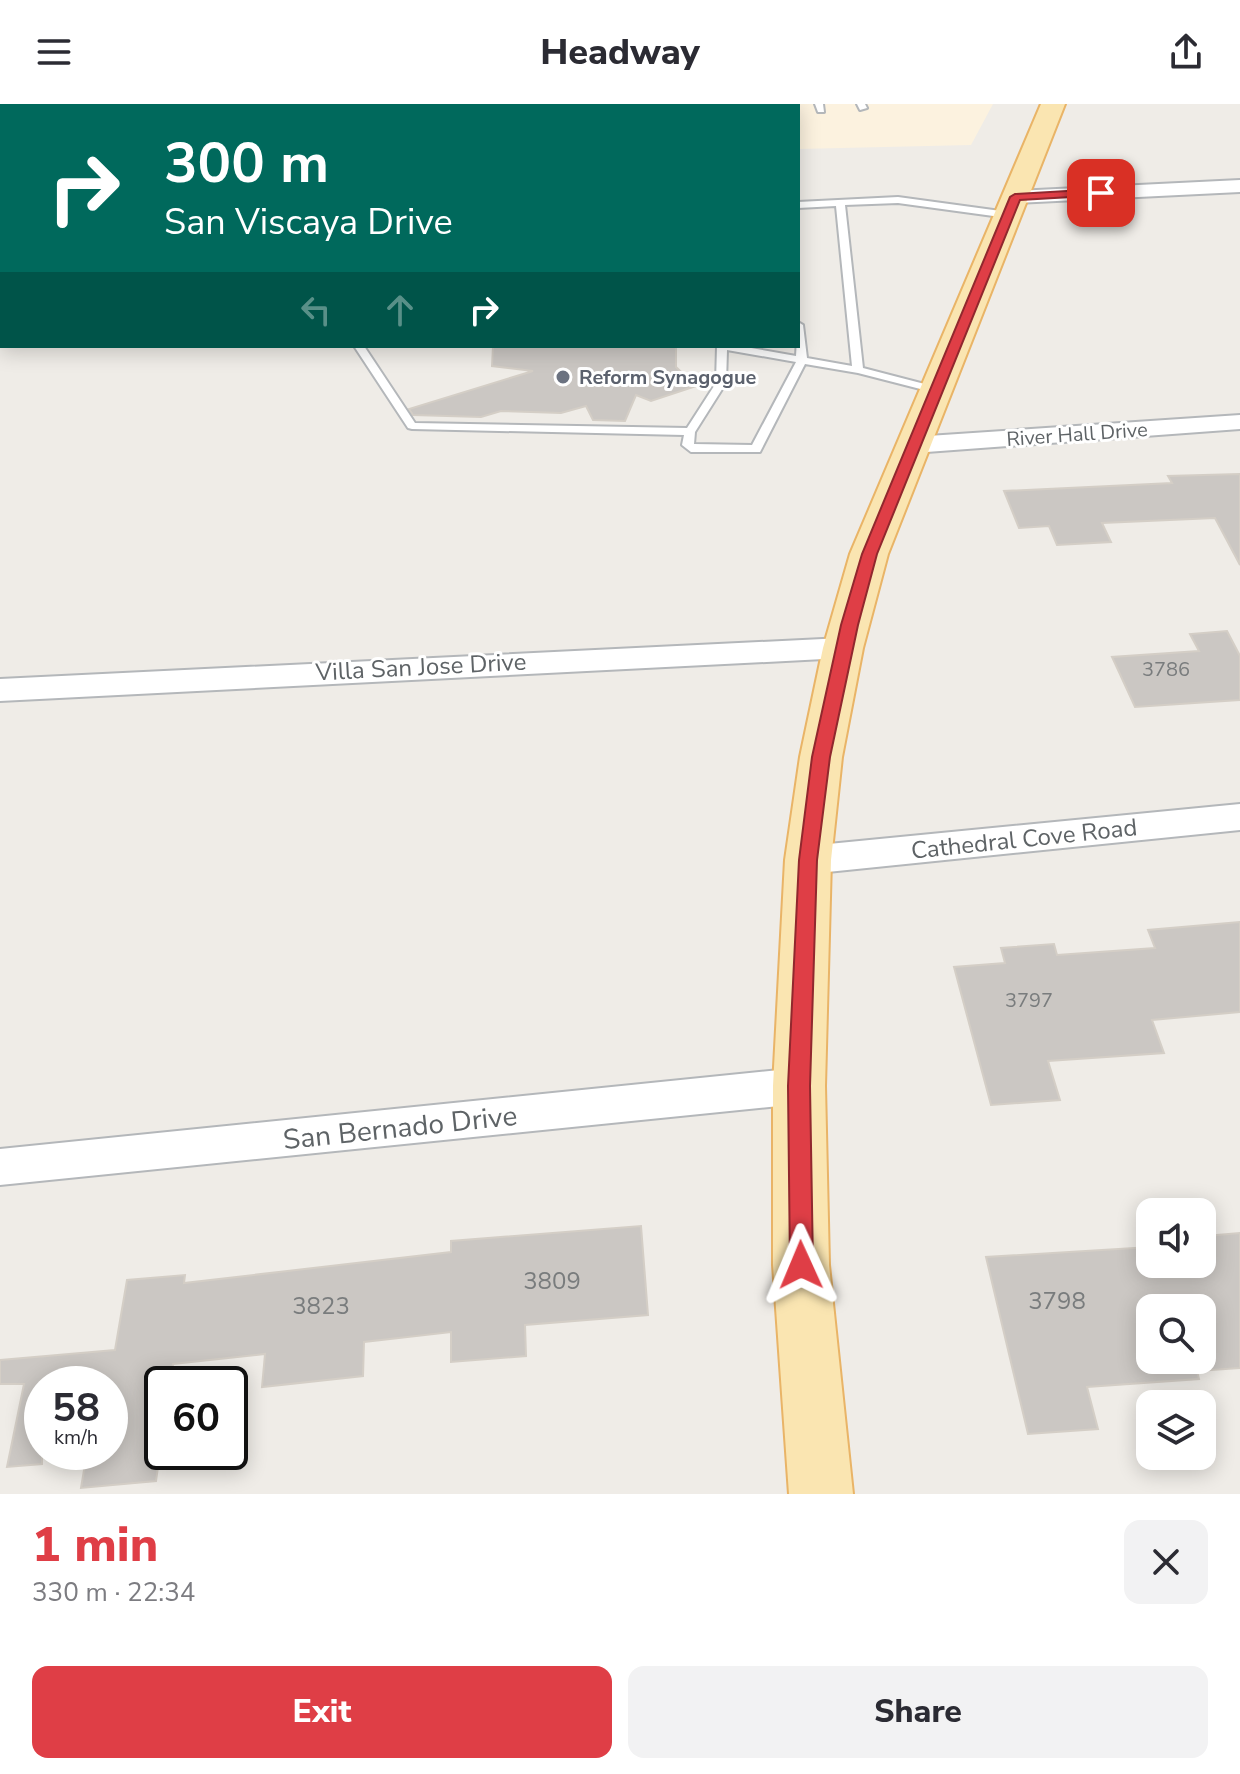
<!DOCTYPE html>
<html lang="en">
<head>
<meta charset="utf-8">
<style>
	body { margin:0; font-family:"Nunito Sans",sans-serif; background:#f2f2f3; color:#2b2b33; height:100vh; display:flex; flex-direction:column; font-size:30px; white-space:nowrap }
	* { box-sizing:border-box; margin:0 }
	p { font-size:26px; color:#7c7c81 }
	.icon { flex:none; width:44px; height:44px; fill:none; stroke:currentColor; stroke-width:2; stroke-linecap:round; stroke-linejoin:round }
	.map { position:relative; height:1390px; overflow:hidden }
	.details { display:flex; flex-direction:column; background:#fff; flex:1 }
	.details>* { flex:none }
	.banner { position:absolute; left:0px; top:0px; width:800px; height:244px; box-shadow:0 4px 20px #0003; background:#00695c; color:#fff; overflow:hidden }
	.tools { position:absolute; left:1136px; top:1094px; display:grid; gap:16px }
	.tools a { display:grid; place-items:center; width:80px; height:80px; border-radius:16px; background:#fff; box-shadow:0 4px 20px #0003; font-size:40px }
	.speed { position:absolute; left:24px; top:1262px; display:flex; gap:16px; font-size:40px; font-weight:700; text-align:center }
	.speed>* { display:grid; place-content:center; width:104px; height:104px; border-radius:50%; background:#fff; box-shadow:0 4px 20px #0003; line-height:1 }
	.speed small { font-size:20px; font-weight:400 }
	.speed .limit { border:4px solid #111; border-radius:12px; background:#fff; color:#111 }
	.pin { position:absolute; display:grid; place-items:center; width:68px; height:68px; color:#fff; margin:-34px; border-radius:16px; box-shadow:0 4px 12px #0006 }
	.me { position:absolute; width:88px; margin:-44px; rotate:359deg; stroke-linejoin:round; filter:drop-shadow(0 0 6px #0008) }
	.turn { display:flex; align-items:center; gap:28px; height:168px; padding:0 32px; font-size:36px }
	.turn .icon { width:104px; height:104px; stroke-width:2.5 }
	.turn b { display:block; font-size:56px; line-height:68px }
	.lanes { display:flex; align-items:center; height:76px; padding:0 32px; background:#0003; justify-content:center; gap:40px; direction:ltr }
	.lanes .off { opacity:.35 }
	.round { display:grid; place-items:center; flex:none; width:84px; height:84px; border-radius:16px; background:#f2f2f3 }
	.headline { display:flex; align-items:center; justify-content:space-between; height:136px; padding:0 32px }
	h1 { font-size:48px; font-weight:800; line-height:60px; color:#df3e46 }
	.cta { display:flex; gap:16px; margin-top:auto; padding:16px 32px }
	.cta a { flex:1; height:92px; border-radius:16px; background:#df3e46; color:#fff; font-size:32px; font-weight:800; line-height:92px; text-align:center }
	.cta a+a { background:#f2f2f3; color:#2b2b33 }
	header { display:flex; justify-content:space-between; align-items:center; height:104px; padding:0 32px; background:#fff; font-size:36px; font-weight:800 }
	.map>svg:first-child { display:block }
	.commercial { fill:#fcf2df }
	.building { fill:#cbc7c3; stroke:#d4cec6; stroke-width:2; fill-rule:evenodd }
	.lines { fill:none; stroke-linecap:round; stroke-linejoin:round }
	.lane-casing { stroke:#b4b7ba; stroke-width:4 }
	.street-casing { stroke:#b4b7ba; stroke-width:4 }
	.primary-casing { stroke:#e9b467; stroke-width:4 }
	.lane { fill:#fff; fill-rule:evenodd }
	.street { fill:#fff; fill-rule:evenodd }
	.primary { fill:#fae5b1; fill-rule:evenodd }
	.route { fill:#df3e46; stroke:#91282e; stroke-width:2 }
	.worship-dot { fill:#6b7280; stroke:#fff; stroke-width:3 }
	.labels { text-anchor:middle; stroke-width:6; stroke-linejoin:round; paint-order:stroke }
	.far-worship-label { font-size:20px; font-weight:bold; fill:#5b616d; stroke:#fff; text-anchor:start }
	.far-street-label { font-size:20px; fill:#5e6366; stroke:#fff }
	.number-label { font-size:20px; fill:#797c7d }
	.street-label { font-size:24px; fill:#5e6366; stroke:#fff }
	.near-number-label { font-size:24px; fill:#797c7d }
	.near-street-label { font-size:28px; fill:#5e6366; stroke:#fff }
</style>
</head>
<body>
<header><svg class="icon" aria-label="menu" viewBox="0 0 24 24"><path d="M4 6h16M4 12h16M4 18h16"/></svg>Headway<svg class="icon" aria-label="share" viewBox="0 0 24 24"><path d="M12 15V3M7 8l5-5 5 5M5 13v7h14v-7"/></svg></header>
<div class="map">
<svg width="1240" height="1390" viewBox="0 0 1240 1390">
	<rect width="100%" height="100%" fill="#efece7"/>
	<polygon class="commercial" points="277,0 993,0 971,41 798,45 798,2"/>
	<g class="building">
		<polygon points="493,242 676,242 676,263 696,282 651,297 636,291 625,317 593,316 586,302 561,309 501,307 481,313 413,311 409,305 533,267 492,262"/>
		<polygon points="1240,370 1240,461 1215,414 1102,419 1111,438 1057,441 1049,422 1019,424 1004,387 1172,379 1168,372"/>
		<polygon points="1227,527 1240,552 1240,596 1135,603 1112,553 1199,547 1190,530"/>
		<polygon points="1240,818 1240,908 1152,916 1164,949 1048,957 1060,996 991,1001 954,863 1005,859 1001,844 1054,840 1057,851 1155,844 1148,826"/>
		<polygon points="641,1122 648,1211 525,1221 526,1252 451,1258 451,1228 364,1238 363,1272 262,1283 265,1250 173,1260 170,1280 162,1280 162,1335 156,1377 81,1384 87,1348 110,1348 110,1280 42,1280 42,1360 7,1363 24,1280 0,1280 0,1256 115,1246 127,1176 185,1171 184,1179 451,1148 451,1137"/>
		<path d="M1240,1129V1264L1197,1267L1199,1275L1087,1283L1098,1325L1028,1330L986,1153L1150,1143V1160H1202V1139H1208L1206,1132ZM1150,1204H1202V1256H1150Z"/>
	</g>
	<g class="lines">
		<g class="lane-casing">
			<g id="lane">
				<rect x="523" y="0" width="8" height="2"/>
				<rect x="595" y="0" width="8" height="2"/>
				<polygon points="815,0 823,0 824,8 818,8"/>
				<polygon points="857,0 865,0 867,4 860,6"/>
				<path d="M898,93L1008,108L1012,111L1008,114L898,99L845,101L863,264L940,284L941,286L936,289L858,269L805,260L760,348H691L682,341L684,331L412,325L408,324L354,242H364L415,319L687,324L716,279L717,242H740L796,252L798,218L803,221L807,254L852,262L836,102L798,104V98ZM727,246L796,258L752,341L694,340L695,328L726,279Z"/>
			</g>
		</g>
		<g class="street-casing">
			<g id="street">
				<rect x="0" y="34" width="2" height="10"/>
				<polygon points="1240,76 1240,88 1015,99 1006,93 1015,87"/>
				<polygon points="2,135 2,149 0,150 0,136"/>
				<polygon points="1240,311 1240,325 913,349 905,346 901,341 905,336 913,333"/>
				<polygon points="843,534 853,537 857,544 853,551 843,554 0,597 0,575"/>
				<polygon points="1240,700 1240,726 808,770 797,766 792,756 797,746 808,742"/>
				<polygon points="799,964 812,970 817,982 812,994 799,1000 0,1081 0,1045"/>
			</g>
		</g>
		<g class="primary-casing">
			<polygon id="primary" points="1041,0 1065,0 888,450 863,544 842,653 831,756 825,982 829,1161 853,1390 789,1390 773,1161 773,982 785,756 800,653 823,544 850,450"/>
		</g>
		<use href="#lane" class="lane"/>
		<use href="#street" class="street"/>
		<use href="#primary" class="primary"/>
	</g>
	<polygon class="route" points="1101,85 1105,86 1105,91 1020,96 877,450 858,521 830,653 817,756 810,982 813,1161 810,1170 801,1173 793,1170 790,1161 788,982 799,756 812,653 841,521 862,450 1010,93 1015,90"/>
	<circle class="worship-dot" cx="563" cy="273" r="8"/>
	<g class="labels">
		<g class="far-worship-label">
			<text x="579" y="280">Reform Synagogue</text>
		</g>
		<g class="far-street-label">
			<text transform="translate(1077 330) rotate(-4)" y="7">River Hall Drive</text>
		</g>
		<g class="number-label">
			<text x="1166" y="572">3786</text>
			<text x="1029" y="903">3797</text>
		</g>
		<g class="street-label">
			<text transform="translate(421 563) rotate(-3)" y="8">Villa San Jose Drive</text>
			<text transform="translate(1024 735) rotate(-6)" y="8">Cathedral Cove Road</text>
		</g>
		<g class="near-number-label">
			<text x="552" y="1185">3809</text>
			<text x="1057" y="1205">3798</text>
			<text x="321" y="1210">3823</text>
		</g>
		<g class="near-street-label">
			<text transform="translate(400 1023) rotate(-6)" y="10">San Bernado Drive</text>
		</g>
	</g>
</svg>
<div class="tools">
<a><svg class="icon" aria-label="sound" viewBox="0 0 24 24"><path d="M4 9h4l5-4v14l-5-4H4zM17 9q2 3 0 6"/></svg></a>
<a><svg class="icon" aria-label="search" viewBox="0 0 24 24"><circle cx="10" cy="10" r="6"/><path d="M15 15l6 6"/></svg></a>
<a><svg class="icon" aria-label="layers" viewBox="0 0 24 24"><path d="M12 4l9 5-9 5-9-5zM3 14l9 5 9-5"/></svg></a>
</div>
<div class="speed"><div>58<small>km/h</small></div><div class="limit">60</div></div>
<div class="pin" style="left:1101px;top:89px;background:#d93025"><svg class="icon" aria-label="arrive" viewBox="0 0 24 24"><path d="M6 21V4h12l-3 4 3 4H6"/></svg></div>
<svg class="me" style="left:801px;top:1161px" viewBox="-20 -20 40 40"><path d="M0-17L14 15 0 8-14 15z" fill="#df3e46" stroke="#fff" stroke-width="4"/></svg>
<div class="banner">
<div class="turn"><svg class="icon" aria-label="right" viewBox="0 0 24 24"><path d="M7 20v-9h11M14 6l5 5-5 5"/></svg><div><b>300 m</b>San Viscaya Drive</div></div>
<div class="lanes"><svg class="icon off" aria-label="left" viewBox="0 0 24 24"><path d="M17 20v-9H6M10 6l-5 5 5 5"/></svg><svg class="icon off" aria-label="ahead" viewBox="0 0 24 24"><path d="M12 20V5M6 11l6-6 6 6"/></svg><svg class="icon" aria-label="right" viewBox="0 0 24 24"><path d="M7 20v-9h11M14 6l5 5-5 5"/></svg></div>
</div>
</div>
<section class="details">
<div class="headline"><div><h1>1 min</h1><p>330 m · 22:34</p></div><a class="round"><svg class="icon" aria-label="close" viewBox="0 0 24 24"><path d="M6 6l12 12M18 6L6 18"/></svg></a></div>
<div class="cta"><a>Exit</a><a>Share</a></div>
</section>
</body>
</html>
